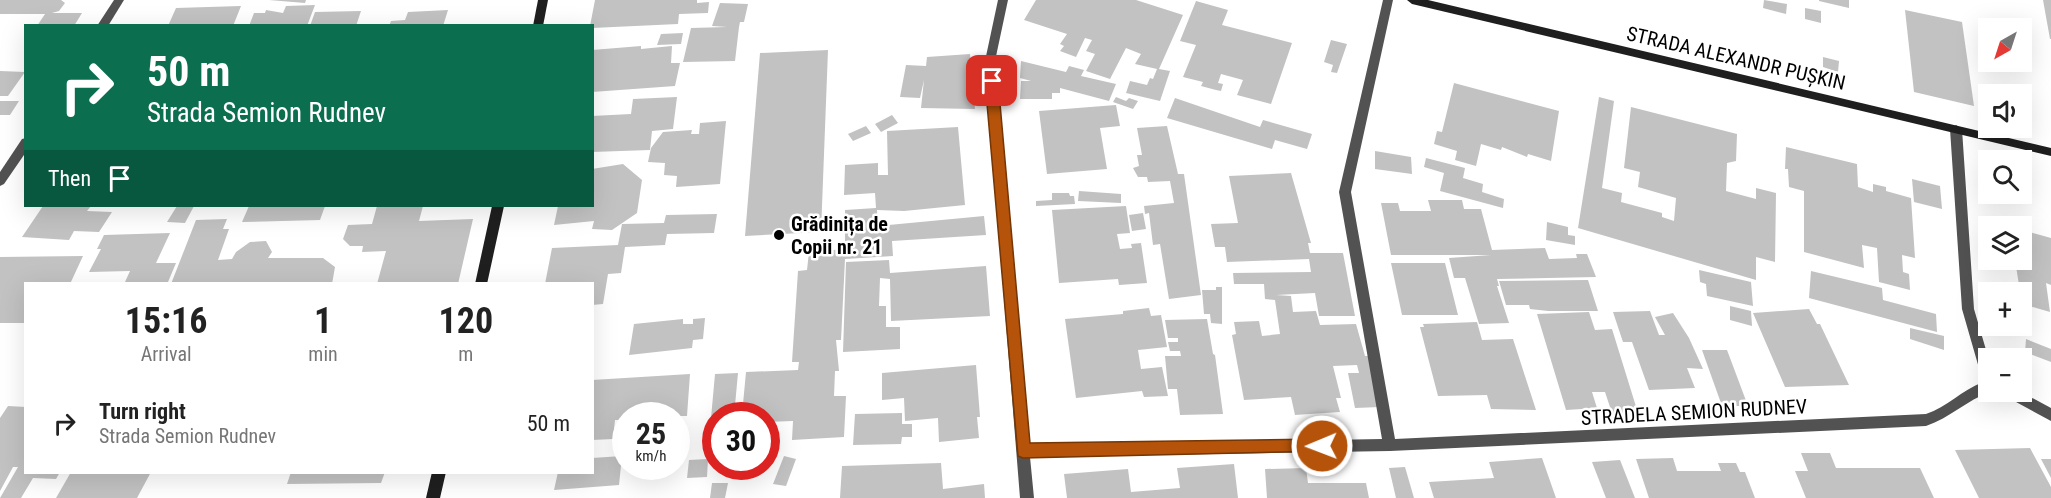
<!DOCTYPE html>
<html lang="en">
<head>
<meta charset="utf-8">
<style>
	body { margin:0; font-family:"Roboto Condensed",sans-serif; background:#f6f6f6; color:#222; height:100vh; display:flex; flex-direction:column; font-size:22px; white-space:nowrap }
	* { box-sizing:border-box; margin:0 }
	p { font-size:20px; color:#767676 }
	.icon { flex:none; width:33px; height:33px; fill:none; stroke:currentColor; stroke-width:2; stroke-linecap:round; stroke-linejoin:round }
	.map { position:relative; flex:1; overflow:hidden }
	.sheet { position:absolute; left:24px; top:282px; width:570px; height:192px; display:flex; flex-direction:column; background:#fff; border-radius:0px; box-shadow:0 6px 24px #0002 }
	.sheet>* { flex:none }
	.banner { position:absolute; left:24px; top:24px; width:570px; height:183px; border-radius:0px; box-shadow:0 6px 24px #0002; background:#0b6e4f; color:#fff; overflow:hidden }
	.needle { width:39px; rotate:219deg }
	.controls { position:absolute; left:1978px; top:18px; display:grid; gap:12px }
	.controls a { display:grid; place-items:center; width:54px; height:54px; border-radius:0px; background:#fff; box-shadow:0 6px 24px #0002; font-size:30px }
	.speed { position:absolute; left:612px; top:402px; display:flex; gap:12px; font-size:30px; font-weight:700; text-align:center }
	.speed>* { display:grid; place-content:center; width:78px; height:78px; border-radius:50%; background:#fff; box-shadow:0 6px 24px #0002; line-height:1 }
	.speed small { font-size:15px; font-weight:400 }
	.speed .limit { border:9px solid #d22; background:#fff; color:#111 }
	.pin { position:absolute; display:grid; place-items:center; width:51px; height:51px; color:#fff; margin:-26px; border-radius:12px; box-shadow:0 3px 9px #0006 }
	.me { position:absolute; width:66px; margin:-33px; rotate:269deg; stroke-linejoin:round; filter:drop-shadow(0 0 4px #0008) }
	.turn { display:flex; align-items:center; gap:21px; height:126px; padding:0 24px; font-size:27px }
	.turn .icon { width:78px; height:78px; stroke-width:2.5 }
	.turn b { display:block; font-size:42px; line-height:51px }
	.then { display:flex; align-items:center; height:57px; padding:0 24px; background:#0003; gap:12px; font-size:22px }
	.eta { display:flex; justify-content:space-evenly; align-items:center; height:102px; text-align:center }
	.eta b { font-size:36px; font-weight:700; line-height:42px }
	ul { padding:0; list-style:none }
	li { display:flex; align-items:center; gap:18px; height:78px; padding:0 24px }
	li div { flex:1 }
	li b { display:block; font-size:22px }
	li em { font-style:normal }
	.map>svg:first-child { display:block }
	.building { fill:#c2c2c2 }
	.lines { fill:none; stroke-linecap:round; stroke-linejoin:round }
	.street { fill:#525252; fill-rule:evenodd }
	.secondary { fill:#1f1f1f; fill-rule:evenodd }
	.route { fill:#b45309; stroke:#753606; stroke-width:1.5 }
	.poi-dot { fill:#000; stroke:#fff; stroke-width:2 }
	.labels { text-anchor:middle; stroke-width:5; stroke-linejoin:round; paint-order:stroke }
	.street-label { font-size:20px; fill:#000; stroke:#fff }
	.poi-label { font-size:20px; font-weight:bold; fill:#000; stroke:#fff; text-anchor:start }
</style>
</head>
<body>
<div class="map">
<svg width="2051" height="498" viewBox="0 0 2051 498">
	<rect width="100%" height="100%" fill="#fff"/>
	<g class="building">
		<polygon points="0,0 61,0 65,3 59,11 52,13 82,13 74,26 37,26 45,14 0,14"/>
		<polygon points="269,0 306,0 305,3"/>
		<polygon points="595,0 697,0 697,3 709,2 708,13 679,14 678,24 592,28 590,26"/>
		<polygon points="1036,0 1136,0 1183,15 1159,69 1170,71 1160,101 1126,93 1130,81 1147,85 1150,78 1153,79 1157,69 1135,64 1141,54 1126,48 1110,79 1086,71 1095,54 1086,51 1092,40 1085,38 1076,57 1060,51 1064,46 1060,44 1067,34 1024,20"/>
		<polygon points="1764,0 1787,4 1786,14 1763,8"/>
		<polygon points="1819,0 1849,0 1849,8 1819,1"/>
		<polygon points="2043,0 2051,0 2051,39 2050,39"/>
		<polygon points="1196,1 1228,10 1222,25 1292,43 1271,104 1237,95 1243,80 1221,74 1218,83 1223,84 1221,91 1216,90 1201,86 1203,82 1183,77 1196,45 1180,41"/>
		<polygon points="720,3 748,4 744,22 740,22 739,27 735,61 683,62 691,28 727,27 712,26"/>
		<polygon points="315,5 307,26 249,26 254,13 265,13 266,10 283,13 286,6"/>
		<polygon points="241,6 233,26 168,26 176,8"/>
		<polygon points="1805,8 1821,11 1821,23 1805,19"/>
		<polygon points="448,10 443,26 389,26 391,21 405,20 408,12"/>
		<polygon points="1905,10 1962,22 1974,106 1914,92"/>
		<polygon points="361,11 356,26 310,26 315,12"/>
		<polygon points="683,33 681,44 657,45 661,34"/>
		<polygon points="1331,40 1347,44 1337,73 1331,72 1333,65 1324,62"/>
		<polygon points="641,46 641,49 672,46 671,63 680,63 675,86 592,92 592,50"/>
		<polygon points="828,50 821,232 745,236 760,53"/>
		<polygon points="970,54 975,109 921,108 924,80 920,98 900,97 906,65 926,66 927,57"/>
		<polygon points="1823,57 1839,61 1838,72 1823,67"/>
		<polygon points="1021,61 1066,72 1069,66 1084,70 1081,76 1116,84 1109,101 1060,88 1060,93 1052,93 1052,99 1020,99 1021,81 1031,81 1020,78"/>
		<polygon points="0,71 25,72 8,96 0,96"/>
		<polygon points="1454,83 1559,111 1551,161 1528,154 1527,157 1502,147 1501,150 1481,144 1476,166 1455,160 1457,151 1434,144 1437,131 1442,132"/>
		<polygon points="677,97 673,129 652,131 650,150 592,152 592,116 631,114 633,99"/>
		<polygon points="1116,97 1126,101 1129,98 1138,101 1133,109 1113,102"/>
		<polygon points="1599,97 1614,101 1602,188 1622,193 1621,202 1662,213 1662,217 1674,221 1676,198 1638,187 1640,172 1624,168 1631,107 1737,134 1736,161 1727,163 1726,191 1756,199 1756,188 1776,193 1775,262 1756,257 1756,280 1578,228"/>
		<polygon points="1175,98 1260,127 1263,120 1312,134 1307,149 1275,140 1272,149 1167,118"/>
		<polygon points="0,101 19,101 10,115 0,115"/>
		<polygon points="1116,105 1120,126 1100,128 1107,169 1047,174 1039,111"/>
		<polygon points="892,115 898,123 881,132 875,124"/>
		<polygon points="726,121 720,184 676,187 677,176 664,175 665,163 648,162 651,148 663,132 692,130 691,134 699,134 700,123"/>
		<polygon points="866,126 871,133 853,141 848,134"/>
		<polygon points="1167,126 1178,174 1184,174 1201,295 1169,299 1160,244 1153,245 1149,213 1145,214 1144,206 1174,203 1170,181 1148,182 1147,177 1138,177 1133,168 1139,166 1137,155 1142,155 1137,128"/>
		<polygon points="958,127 965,205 904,211 877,210 878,226 984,216 986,235 892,241 893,256 845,259 841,340 836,340 839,371 835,371 834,396 846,396 844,437 792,440 793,421 766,422 766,416 748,416 749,404 743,404 746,372 798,370 799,362 792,362 798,271 807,270 809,252 845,249 845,210 876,208 875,193 844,195 845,165 878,163 878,175 888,175 887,131"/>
		<polygon points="1786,147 1857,164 1858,187 1873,192 1873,184 1886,187 1886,191 1911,198 1915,258 1902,255 1903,272 1909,274 1910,290 1879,282 1877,248 1862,245 1864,268 1804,252 1804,191 1789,187 1788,169 1785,169"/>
		<polygon points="1375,151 1411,157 1412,174 1375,169"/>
		<polygon points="1426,158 1465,168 1463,178 1483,184 1482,192 1504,199 1503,208 1440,191 1444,173 1424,167"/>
		<polygon points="623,164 642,180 637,213 612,230 592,229 594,221 554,225 558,206 592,206 592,169"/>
		<polygon points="1291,173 1311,243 1308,243 1310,253 1343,253 1355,316 1319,316 1315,293 1276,295 1291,296 1293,312 1316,311 1320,325 1356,324 1365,356 1369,356 1380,407 1355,408 1348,373 1359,373 1357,365 1333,366 1341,398 1336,398 1340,412 1295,415 1291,397 1244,400 1232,335 1236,334 1234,322 1259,321 1262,336 1280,334 1275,300 1265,299 1264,284 1234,284 1233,273 1311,272 1309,259 1227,262 1225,247 1215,247 1211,224 1238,223 1229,176"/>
		<polygon points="1912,179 1940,186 1942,209 1914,202"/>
		<polygon points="1079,191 1121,194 1121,203 1078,201"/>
		<polygon points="1052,193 1069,193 1070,196 1074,196 1075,204 1036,206 1036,201 1052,200"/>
		<polygon points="1428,200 1462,200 1464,209 1481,209 1492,250 1545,248 1549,259 1577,258 1576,254 1587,254 1596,277 1497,279 1499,286 1497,286 1509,323 1479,324 1465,278 1454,278 1449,258 1491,255 1391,255 1381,203 1398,203 1400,211 1431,211"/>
		<polygon points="43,206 91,206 87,211 112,212 99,232 74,231 69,240 22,237"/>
		<polygon points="177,206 194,206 185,223 167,222"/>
		<polygon points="249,206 325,206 320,220 242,222"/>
		<polygon points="377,206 423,206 419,221 473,219 458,284 377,284 386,251 362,252 363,246 350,246 343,239 348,225 372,224"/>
		<polygon points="1126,206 1130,233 1117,234 1120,249 1132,248 1131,244 1141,243 1147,283 1119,285 1118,279 1059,283 1052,210"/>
		<polygon points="1143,213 1146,229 1132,231 1129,215"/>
		<polygon points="717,214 714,233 667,234 665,245 625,247 621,273 608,274 603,304 592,305 592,284 545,284 552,248 618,245 622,224 664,223 666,215"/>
		<polygon points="227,219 223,229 229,229 218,260 232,259 236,252 250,242 266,241 272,252 268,258 323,258 335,267 332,284 171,284 196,220"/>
		<polygon points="1547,222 1568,227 1568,235 1575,236 1575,245 1546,240"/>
		<polygon points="2022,230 2051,238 2051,285 2046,283 2050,312 2022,304 2015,260 2022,260"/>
		<polygon points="170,233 156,263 176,263 168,282 125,282 130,271 89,272 101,249 97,249 104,235"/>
		<polygon points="83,256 70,284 26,284 26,323 0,323 0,257"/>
		<polygon points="889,260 890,273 986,266 990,316 891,321 890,279 880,278 879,306 886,306 886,327 900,327 900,349 843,352 846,262"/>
		<polygon points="1391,263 1445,263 1458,315 1402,315"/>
		<polygon points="1699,270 1751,282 1753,306 1707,296 1706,284 1700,282"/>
		<polygon points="1811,271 1882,288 1883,300 1936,314 1937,332 1809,298"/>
		<polygon points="1588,280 1598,311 1548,311 1530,309 1529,305 1506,305 1499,281"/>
		<polygon points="1216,287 1222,287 1222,324 1211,323 1210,314 1204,314 1202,290 1216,290"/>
		<polygon points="1730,306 1751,311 1752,326 1730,320"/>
		<polygon points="1149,308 1151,316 1161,315 1167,347 1138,350 1141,369 1162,367 1168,396 1144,397 1142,391 1076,398 1065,319 1123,314 1123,311"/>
		<polygon points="1809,309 1817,324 1820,324 1849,385 1785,387 1753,313"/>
		<polygon points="1650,311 1659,335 1665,335 1655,317 1673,313 1689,338 1703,369 1687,368 1695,388 1649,390 1632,342 1623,342 1613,312"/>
		<polygon points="1589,312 1595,330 1612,329 1638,413 1612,413 1605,392 1592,392 1597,408 1566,410 1537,314"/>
		<polygon points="705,318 703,339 693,340 692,348 629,355 634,324 683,319 683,324 693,324 693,319"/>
		<polygon points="1207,319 1213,354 1215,355 1223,414 1180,415 1177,389 1168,389 1165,356 1181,356 1180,351 1170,351 1168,342 1178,342 1178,338 1168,338 1165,320"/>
		<polygon points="1477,322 1482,340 1513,339 1536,410 1491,409 1487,395 1438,396 1420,327 1424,327 1423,324"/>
		<polygon points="1910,328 1944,336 1944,350 1910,339"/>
		<polygon points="2026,339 2051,349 2051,362 2025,352"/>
		<polygon points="1702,350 1727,350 1748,406 1722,406"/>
		<polygon points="976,365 980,417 977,417 979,438 939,442 938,418 905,421 904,398 882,400 882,373"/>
		<polygon points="738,373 734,416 716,416 716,429 710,429 715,374"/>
		<polygon points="690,374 687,416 626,416 626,420 615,420 613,439 592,440 592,380"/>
		<polygon points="8,406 26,407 26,472 60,472 56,479 33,478 21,498 0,498 18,467 13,467 0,491 0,418"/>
		<polygon points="902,413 902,424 912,424 912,437 902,437 901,444 853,445 855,414"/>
		<polygon points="2030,448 2051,487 2051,498 1979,498 1955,450"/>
		<polygon points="1801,453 1830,453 1836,468 1920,468 1934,498 1806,498 1795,471 1808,471"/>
		<polygon points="622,456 619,485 554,490 558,472 592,472 592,458"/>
		<polygon points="784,456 796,459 786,486 773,484"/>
		<polygon points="1542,458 1556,498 1434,498 1429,482 1494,478 1489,462"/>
		<polygon points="1673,458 1677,471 1721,471 1718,463 1736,463 1740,472 1745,472 1755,498 1649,498 1636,459"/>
		<polygon points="708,459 707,477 687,478 689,460"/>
		<polygon points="2041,459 2051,459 2051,478"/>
		<polygon points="1620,460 1635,498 1606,498 1592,462"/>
		<polygon points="941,463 943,489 984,484 985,498 840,498 842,466"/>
		<polygon points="1234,464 1238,498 1067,498 1064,474 1128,469 1131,492 1180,488 1177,468"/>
		<polygon points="1405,467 1414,498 1396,498 1389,468"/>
		<polygon points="1306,468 1308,483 1366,483 1369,498 1267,498 1265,469"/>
		<polygon points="71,472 151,472 137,498 56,498"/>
		<polygon points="291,472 385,472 381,483 287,484"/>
		<polygon points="712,483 728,483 725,498 710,498"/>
	</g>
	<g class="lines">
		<g class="street">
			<polygon points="114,0 124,0 108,26 97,26"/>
			<path d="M998,0H1008L995,61L1029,445L1382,439L1339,192L1383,0H1393L1351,192L1395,439L1926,414C1947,407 1962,390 1983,382L1962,309L1950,129L1956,125L1962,129L1974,309L1989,360L1990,392C1967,400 1950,418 1926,426L1390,451L1030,457L1034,498H1020L985,61Z"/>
			<polygon points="26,138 26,152 4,184 0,186 0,172 22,139"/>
			<polygon points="2004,392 2021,392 2051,408 2051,421 2005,396"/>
		</g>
		<g class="secondary">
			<polygon points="538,0 548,0 543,26 533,26"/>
			<polygon points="1407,0 1428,0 2051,148 2051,156 1412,4"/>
			<polygon points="492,206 504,206 487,284 475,284"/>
			<polygon points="432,472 446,472 440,498 426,498"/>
		</g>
	</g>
	<polygon class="route" points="992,76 998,81 1030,443 1322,439 1327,441 1329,446 1327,451 1023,458 1018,456 985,81"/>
	<circle class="poi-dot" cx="779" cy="235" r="6"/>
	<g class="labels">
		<g class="street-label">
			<text transform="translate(1736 58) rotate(13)" y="7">STRADA ALEXANDR PUȘKIN</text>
			<text transform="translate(1694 412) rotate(-3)" y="7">STRADELA SEMION RUDNEV</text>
		</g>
		<g class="poi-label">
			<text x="791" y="231">Grădinița de<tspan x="791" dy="23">Copii nr. 21</tspan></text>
		</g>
	</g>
</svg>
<div class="controls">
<a><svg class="needle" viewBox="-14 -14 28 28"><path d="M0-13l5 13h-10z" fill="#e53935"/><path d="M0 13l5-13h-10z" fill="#767676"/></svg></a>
<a><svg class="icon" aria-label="sound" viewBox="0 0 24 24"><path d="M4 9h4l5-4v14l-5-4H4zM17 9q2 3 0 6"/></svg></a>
<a><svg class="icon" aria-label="search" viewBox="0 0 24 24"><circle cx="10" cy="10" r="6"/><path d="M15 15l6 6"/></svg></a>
<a><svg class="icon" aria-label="layers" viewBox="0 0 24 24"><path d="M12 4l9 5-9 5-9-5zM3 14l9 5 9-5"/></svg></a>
<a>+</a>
<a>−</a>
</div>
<div class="speed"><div>25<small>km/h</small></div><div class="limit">30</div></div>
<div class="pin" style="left:992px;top:81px;background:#d93025"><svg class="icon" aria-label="arrive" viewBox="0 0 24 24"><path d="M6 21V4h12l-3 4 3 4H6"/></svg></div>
<svg class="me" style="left:1322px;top:446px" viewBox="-20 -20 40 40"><circle r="17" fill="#b45309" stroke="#fff" stroke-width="3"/><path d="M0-11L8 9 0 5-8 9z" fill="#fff"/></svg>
<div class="banner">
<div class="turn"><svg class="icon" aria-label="right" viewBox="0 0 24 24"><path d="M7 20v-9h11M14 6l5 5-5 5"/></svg><div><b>50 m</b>Strada Semion Rudnev</div></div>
<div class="then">Then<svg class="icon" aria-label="arrive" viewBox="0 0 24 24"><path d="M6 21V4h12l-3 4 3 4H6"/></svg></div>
</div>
<section class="sheet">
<div class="eta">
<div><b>15:16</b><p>Arrival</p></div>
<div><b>1</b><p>min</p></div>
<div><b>120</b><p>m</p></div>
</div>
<ul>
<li><svg class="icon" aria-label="right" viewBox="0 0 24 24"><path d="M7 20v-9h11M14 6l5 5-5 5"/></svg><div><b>Turn right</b><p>Strada Semion Rudnev</p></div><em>50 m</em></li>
</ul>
</section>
</div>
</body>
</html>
